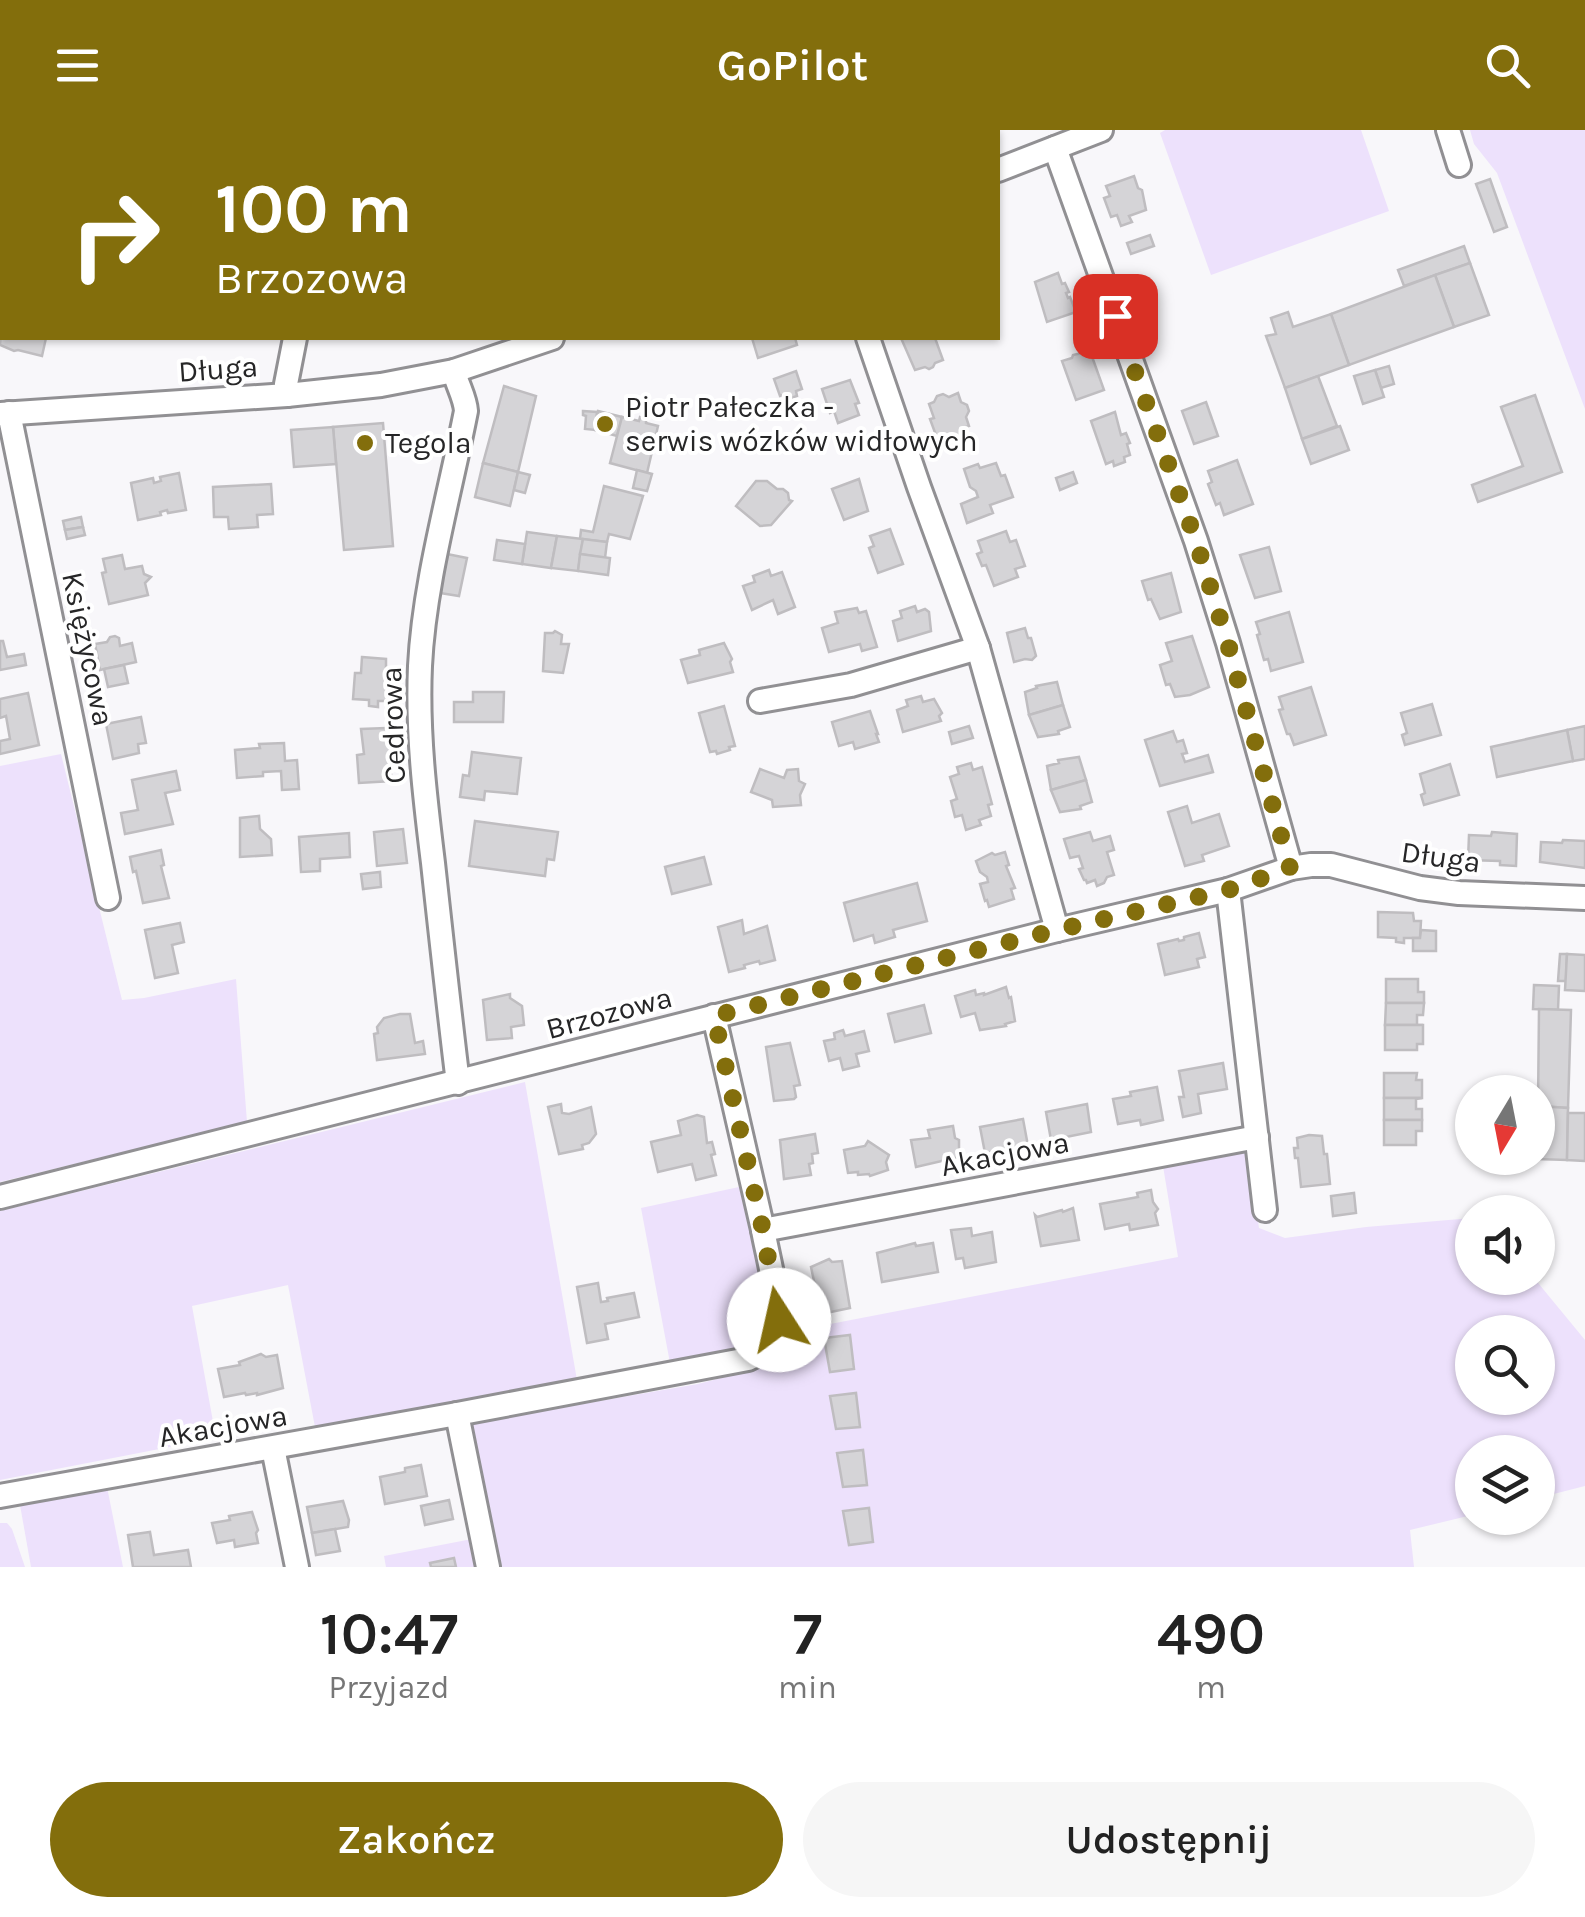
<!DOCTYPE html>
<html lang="pl">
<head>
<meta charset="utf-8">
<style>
	body { margin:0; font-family:Karla,sans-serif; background:#f6f6f6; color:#222; height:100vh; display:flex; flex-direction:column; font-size:38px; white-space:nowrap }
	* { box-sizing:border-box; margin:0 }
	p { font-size:32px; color:#767676 }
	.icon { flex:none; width:55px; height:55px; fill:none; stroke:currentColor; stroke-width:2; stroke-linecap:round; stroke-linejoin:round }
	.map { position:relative; height:1437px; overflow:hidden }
	.panel { display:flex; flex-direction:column; background:#fff; flex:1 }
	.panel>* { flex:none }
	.guide { position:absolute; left:0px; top:0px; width:1000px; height:210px; box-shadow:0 2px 8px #0004; background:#836e0c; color:#fff; overflow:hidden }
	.needle { width:65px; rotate:190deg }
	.fabs { position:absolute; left:1455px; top:945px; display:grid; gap:20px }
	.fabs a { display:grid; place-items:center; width:100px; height:100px; border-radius:50%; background:#fff; box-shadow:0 2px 8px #0004; font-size:50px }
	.pin { position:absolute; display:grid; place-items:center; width:85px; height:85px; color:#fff; margin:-42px; border-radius:20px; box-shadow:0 5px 15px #0006 }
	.me { position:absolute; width:110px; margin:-55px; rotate:350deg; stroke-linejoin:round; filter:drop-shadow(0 0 8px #0008) }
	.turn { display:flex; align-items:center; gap:35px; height:210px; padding:0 50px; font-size:45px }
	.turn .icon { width:130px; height:130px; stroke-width:2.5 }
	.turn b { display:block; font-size:70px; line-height:85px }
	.eta { display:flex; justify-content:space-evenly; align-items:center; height:170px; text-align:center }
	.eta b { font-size:60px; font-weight:600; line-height:70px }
	.cta { display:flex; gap:20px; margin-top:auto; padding:20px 50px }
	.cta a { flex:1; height:115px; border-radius:60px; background:#836e0c; color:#fff; font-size:40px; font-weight:600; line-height:115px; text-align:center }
	.cta a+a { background:#f6f6f6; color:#222 }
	header { display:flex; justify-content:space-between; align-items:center; height:130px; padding:0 50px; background:#836e0c; color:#fff; font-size:45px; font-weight:600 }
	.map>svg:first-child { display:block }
	.green { fill:#ede1fc; fill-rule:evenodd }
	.building { fill:#d5d4d7; stroke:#bfbdc0; stroke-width:2.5 }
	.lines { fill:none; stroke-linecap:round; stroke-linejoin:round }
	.minor-casing { stroke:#919093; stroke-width:28 }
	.minor { stroke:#fff; stroke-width:22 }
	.route { stroke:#836e0c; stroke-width:18; stroke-dasharray:0 32.4 }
	.poi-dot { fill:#836e0c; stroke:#fff; stroke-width:4 }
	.labels { text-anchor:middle; stroke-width:8; stroke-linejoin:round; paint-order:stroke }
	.street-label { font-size:30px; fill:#262627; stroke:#fff }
	.poi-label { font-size:30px; fill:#262627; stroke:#fff; text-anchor:start }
</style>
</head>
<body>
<header><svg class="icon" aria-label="menu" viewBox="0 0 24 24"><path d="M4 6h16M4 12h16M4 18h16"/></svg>GoPilot<svg class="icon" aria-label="search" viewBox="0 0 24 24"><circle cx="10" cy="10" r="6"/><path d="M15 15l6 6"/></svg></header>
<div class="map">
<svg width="1585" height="1437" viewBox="0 0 1585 1437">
	<rect width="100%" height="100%" fill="#f8f7fa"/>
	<g class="green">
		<rect x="362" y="0" width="298" height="2"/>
		<polygon points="1165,0 1361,0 1389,81 1211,145 1160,3"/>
		<polygon points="1470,0 1585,0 1585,279 1497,43 1474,14"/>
		<polygon points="61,624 122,870 144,868 236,849 247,992 0,1052 0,636"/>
		<polygon points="525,952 577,1250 315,1297 288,1155 192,1176 216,1308 0,1350 0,1081"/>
		<path d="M1248,1019L1259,1098L1285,1108L1366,1097L1472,1088V1148H1534L1585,1210V1356L1538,1368V1322H1472V1385L1410,1400L1414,1437H501L472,1293L698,1254L767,1236L794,1201L1178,1127L1163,1036ZM1472,1202H1538V1268H1472Z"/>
		<polygon points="739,1057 771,1191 768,1204 744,1221 670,1233 641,1078"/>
		<polygon points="107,1357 123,1437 31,1437 20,1375"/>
		<polygon points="0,1393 7,1393 12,1399 25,1437 0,1437"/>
		<polygon points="472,1409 478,1437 386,1437 384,1426"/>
	</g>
	<g class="building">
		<polygon points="1134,46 1138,58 1142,60 1146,80 1129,86 1132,92 1121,96 1117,85 1111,87 1104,68 1110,66 1106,56"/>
		<polygon points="1490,49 1507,97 1494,102 1476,54"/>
		<polygon points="1150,105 1154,116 1131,124 1127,113"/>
		<polygon points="1464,116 1470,133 1404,156 1398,140"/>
		<polygon points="1470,133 1489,185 1454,197 1435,145"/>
		<polygon points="1058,143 1062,154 1065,153 1069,162 1066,163 1068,168 1070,167 1076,182 1047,192 1035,152"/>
		<polygon points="1435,145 1454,197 1349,235 1331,184"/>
		<polygon points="1288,182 1293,197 1331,184 1349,235 1285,258 1266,206 1276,204 1271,188"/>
		<polygon points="2,188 2,208 46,208 42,226 18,220 14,221 0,215"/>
		<polygon points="752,208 795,208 797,215 758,228"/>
		<polygon points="901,208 935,208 943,230 935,233 933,237 929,239 925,237 915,240"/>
		<polygon points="1090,221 1104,260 1076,270 1062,231 1072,228 1073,225"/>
		<polygon points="1389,236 1394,254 1381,258 1375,240"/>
		<polygon points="1375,240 1384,267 1363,274 1354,246"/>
		<polygon points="796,241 802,259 796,261 797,266 788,269 786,264 780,266 774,249"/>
		<polygon points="1318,246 1337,296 1302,309 1285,258"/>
		<polygon points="850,250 859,273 855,274 859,285 838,293 834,281 830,283 822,259"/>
		<polygon points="504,256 536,266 518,342 483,333"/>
		<polygon points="958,263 961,272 967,275 969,281 966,287 969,296 960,299 964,309 945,316 941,306 937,308 930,289 934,288 929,274 934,272 937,266 943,264 949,267"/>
		<polygon points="1535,265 1562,342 1478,372 1472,355 1523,336 1501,277"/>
		<polygon points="1206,272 1218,306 1194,314 1182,281"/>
		<polygon points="583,281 597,282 595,300 585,299 586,286 583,285"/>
		<polygon points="598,281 622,287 617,306 595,300"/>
		<polygon points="1115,282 1121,305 1126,303 1130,313 1127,314 1130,325 1124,327 1125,332 1114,336 1113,331 1106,334 1091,291"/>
		<polygon points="622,287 639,291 640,287 646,289 646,293 658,296 647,343 610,333"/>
		<polygon points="383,293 393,416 344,420 333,297"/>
		<polygon points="1340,296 1349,320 1311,334 1302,309"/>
		<polygon points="333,297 336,334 294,337 291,300"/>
		<polygon points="1237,330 1253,374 1224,385 1220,373 1216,375 1208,354 1212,352 1208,341"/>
		<polygon points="483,333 518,342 510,376 475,367"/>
		<polygon points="996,333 1001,346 1005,345 1013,367 990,375 993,383 967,393 961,374 978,367 976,361 970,357 964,339 978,334 980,338"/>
		<polygon points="637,340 652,344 647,361 633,358"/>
		<polygon points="518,342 530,345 525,363 514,360"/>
		<polygon points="1073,342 1077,353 1060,360 1056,348"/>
		<polygon points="179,343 186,380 168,383 167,380 160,382 161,385 138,390 131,353 153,348 154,353 161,351 160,347"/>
		<polygon points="859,349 868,381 844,390 832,359"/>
		<polygon points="756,351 767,351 777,359 783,359 788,363 789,370 792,371 771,395 760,396 736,376"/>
		<polygon points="271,354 273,384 257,385 258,397 229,399 228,387 214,387 213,357"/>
		<polygon points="604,356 643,366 630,409 609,404 607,412 580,409 581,400 593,402"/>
		<polygon points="81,387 83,397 65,400 63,391"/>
		<polygon points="83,397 85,405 67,409 65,400"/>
		<polygon points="890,399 903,434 878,443 869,418 874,416 870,406"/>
		<polygon points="1006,401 1010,412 1016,410 1025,436 1015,439 1018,447 994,456 986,435 982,436 977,424 982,422 978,411"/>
		<polygon points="527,402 557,406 551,438 522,434"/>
		<polygon points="557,406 583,409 578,441 551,438"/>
		<polygon points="583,409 607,412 605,428 580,424"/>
		<polygon points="497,410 525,414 522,434 494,430"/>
		<polygon points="1269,417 1281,461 1255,468 1240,425"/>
		<polygon points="447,424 467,428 459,466 440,463"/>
		<polygon points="580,424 610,428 608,445 578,441"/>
		<polygon points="122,425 125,439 142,436 144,444 151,447 145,453 148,465 109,474 102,443 106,442 103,429"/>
		<polygon points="769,440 771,446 782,442 795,477 778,484 773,470 752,480 743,456 755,452 753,446"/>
		<polygon points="1171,443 1181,482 1160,489 1151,469 1148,470 1142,451"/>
		<polygon points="915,476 917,482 925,479 929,482 931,501 898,511 893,491 902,488 900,481"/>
		<polygon points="857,478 859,483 866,481 877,517 862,521 860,514 829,522 822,498 838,493 835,482"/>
		<polygon points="1289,482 1303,532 1271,541 1268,529 1264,530 1257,505 1260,504 1256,492"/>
		<polygon points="1025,498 1028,508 1031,508 1036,526 1032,530 1025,529 1014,532 1007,503"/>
		<polygon points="555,501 562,505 561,514 569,514 563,543 543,541 545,503 553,503"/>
		<polygon points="115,506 119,508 120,516 132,513 136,532 100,540 95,514 107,512 110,507"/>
		<polygon points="1192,506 1209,557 1190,565 1175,567 1170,554 1166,555 1160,535 1172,531 1166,513"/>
		<polygon points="0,511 3,511 7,527 24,524 26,535 0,540"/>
		<polygon points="724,513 732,529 730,532 733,542 688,553 681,530 700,525 699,520"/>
		<polygon points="362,527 386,529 386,544 392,545 391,571 378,571 378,577 369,576 369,570 353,569 355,543 361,543"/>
		<polygon points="124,535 128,553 108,557 104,539"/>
		<polygon points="1057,552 1063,575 1029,585 1025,562 1037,558 1036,556"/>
		<polygon points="1311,557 1326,605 1294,615 1290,604 1287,604 1279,580 1283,579 1279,567"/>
		<polygon points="473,562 504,562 503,592 454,592 454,572 473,572"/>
		<polygon points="28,563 39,615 0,624 0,611 10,609 6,586 0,588 0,569"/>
		<polygon points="921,566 923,572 934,569 942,583 939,586 941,591 903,602 897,580 908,576 906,570"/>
		<polygon points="1432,574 1441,605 1405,615 1402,605 1407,603 1401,583"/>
		<polygon points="1063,575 1070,597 1058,601 1059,604 1038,607 1029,585"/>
		<polygon points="724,576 735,616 729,617 730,620 717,624 716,621 710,622 699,583"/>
		<polygon points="870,581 878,604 876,604 879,612 855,619 853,612 839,616 832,592"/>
		<polygon points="141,587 146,613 138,614 139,623 113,629 106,594"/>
		<polygon points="969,596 973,608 952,614 949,602"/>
		<polygon points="1585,596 1585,629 1573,631 1567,600"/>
		<polygon points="386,598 387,611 390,611 391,624 388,624 392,651 359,653 357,625 364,624 361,599"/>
		<polygon points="1567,600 1573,631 1497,647 1491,617"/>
		<polygon points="1173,601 1177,612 1183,610 1187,623 1182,624 1185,632 1208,625 1213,642 1160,656 1145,610"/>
		<polygon points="284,613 285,631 297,630 299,659 282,660 281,641 263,642 263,646 237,648 235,620 260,618 259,614"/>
		<polygon points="472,622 521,628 517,664 485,661 484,670 460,667 463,645 469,646"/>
		<polygon points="1079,627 1086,650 1051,660 1047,636 1059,633 1058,630"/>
		<polygon points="971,633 973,640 982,637 992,674 988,675 991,686 979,690 981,695 966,700 962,685 955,687 951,671 957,669 950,647 959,644 957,637"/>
		<polygon points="1450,634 1459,665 1424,675 1421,665 1425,663 1420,644"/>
		<polygon points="760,639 784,648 787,640 798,639 799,651 805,654 800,665 801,675 773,677 772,670 751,662"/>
		<polygon points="176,641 180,660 165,663 173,694 125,704 121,683 138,680 132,650"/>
		<polygon points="1086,650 1092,672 1080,676 1081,679 1060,682 1051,660"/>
		<polygon points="1187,676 1192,693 1219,684 1229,716 1202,725 1204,731 1185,736 1168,682"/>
		<polygon points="259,686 260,699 271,709 272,725 240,727 240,688"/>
		<polygon points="475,691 558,702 554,730 547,729 545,746 469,736"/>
		<polygon points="403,699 407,733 377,736 374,702"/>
		<polygon points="1090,702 1093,711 1110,706 1114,720 1107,722 1114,745 1107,747 1104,753 1097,756 1095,750 1087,753 1086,750 1084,750 1079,739 1083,738 1079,726 1070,728 1064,709"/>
		<polygon points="1492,702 1517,704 1516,736 1500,735 1500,731 1468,730 1469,705 1491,706"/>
		<polygon points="349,703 350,727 320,729 320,741 301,742 299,707"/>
		<polygon points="1563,710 1585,711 1585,738 1540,732 1541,712 1562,713"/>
		<polygon points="161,720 164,735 161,736 169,768 143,773 136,741 133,742 130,727"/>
		<polygon points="1005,722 1009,735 1006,736 1015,758 1011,759 1014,769 989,777 987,770 985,771 980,754 988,752 987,747 980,742 976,731 992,723 995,725"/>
		<polygon points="704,727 711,754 672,764 665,737"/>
		<polygon points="380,742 381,757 363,759 361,744"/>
		<polygon points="917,753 927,791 893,800 895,807 875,813 873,805 854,811 844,773"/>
		<polygon points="1378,782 1413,783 1414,791 1421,791 1420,808 1404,808 1404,813 1396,812 1396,808 1378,807"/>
		<polygon points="742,790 744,804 767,796 775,830 760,834 759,831 744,835 745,838 729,842 718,797"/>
		<polygon points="180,793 184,812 172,815 178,843 155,848 145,800"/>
		<polygon points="1421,800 1436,801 1436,821 1413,821 1413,808 1420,808"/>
		<polygon points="1199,803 1205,827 1197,829 1199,837 1165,845 1158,814 1178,809 1179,811 1184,810 1184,807"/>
		<polygon points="1560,824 1567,824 1566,851 1558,851"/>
		<polygon points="1567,824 1585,825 1585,861 1565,860"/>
		<polygon points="1386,849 1418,849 1418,862 1424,862 1424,873 1386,873"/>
		<polygon points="1534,855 1559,856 1558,880 1533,879"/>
		<polygon points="1006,857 1009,868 1011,867 1015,891 1005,894 1006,896 980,900 975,883 961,887 955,866 975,860 976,865 984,863 984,865"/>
		<polygon points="510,864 510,868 522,876 524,895 511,897 512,908 487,910 483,870"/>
		<polygon points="1386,873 1424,873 1423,885 1417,885 1417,895 1423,895 1385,895"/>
		<polygon points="924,875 931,903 895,912 888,884"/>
		<polygon points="1539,879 1571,880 1568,978 1538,976"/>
		<polygon points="400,884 410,884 415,913 423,911 425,924 377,930 374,904 378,903 377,897 384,888"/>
		<polygon points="1385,895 1423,895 1423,914 1417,914 1417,920 1385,920"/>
		<polygon points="843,900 845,906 864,901 869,921 856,924 859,936 843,940 840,928 829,931 824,911 835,909 834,903"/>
		<polygon points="790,913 800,955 794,956 796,967 794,969 774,971 766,917"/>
		<polygon points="1223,933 1227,959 1198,964 1201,983 1183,987 1179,967 1184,967 1179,941"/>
		<polygon points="1384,943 1417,943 1416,950 1422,950 1422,968 1384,968"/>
		<polygon points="1157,957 1163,990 1141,995 1140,990 1118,994 1113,969 1131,966 1130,962"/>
		<polygon points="1384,968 1422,968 1416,969 1416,979 1422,979 1422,990 1384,990"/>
		<polygon points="561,974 562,983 569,984 591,977 596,1004 589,1013 582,1015 583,1019 559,1024 548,977"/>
		<polygon points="1087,974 1091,1002 1051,1010 1046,982"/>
		<polygon points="1538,976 1568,978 1567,1030 1535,1029 1538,1028"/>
		<polygon points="1568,983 1585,983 1585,1031 1567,1030"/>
		<polygon points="697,985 704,987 707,1013 712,1012 715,1024 711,1025 716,1045 696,1050 692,1034 658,1042 651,1012 681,1005 678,991"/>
		<polygon points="1023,989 1028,1016 985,1023 980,997"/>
		<polygon points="1384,990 1422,990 1422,1001 1416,1001 1416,1015 1384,1015"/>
		<polygon points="953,996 955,1008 959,1010 959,1027 916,1037 911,1010 930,1008 928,1000"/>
		<polygon points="815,1004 818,1023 812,1024 813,1033 809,1034 811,1045 784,1049 780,1010"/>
		<polygon points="1309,1005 1322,1006 1324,1024 1327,1024 1330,1054 1301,1057 1298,1028 1295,1028 1294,1018 1298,1018 1297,1008"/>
		<polygon points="868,1011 889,1025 886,1032 888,1040 870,1046 869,1044 858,1045 858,1042 848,1043 844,1020 865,1016"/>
		<polygon points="1151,1060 1153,1072 1158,1079 1155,1083 1158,1095 1130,1100 1129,1094 1105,1099 1100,1074 1138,1067 1137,1063"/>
		<polygon points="1354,1063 1356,1083 1333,1086 1331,1066"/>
		<polygon points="1073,1078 1079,1110 1041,1116 1035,1085 1037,1087 1062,1080 1063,1082"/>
		<polygon points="971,1098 972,1106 992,1102 996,1132 965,1138 963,1128 956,1129 951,1100"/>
		<polygon points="915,1113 916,1116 933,1113 938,1142 882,1152 877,1123"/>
		<polygon points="829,1129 832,1132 842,1131 850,1178 821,1184 811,1137"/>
		<polygon points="598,1153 601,1172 608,1171 607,1168 634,1163 639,1187 605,1194 608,1209 587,1213 577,1157"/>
		<polygon points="850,1205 854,1239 830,1242 824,1208"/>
		<polygon points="261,1224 266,1227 277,1225 283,1258 257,1265 257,1263 246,1265 245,1263 224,1267 218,1239 240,1235 239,1232"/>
		<polygon points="856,1263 860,1297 836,1299 830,1266"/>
		<polygon points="863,1320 867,1355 843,1357 837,1323"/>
		<polygon points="421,1335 427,1366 385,1374 380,1347 405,1342 405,1338"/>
		<polygon points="449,1370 453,1389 425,1395 421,1376"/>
		<polygon points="343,1371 349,1390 348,1397 312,1403 307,1377"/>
		<polygon points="869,1378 873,1412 849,1415 843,1381"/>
		<polygon points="252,1382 258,1400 256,1403 258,1413 235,1417 234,1410 217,1413 212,1393 230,1390 229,1386"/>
		<polygon points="335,1399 340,1421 316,1425 312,1403"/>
		<polygon points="150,1402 154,1425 188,1420 191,1437 133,1437 128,1405"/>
		<polygon points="454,1428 456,1437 431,1437 430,1433"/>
	</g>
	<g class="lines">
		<g class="minor-casing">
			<g id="minor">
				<polyline points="1448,0 1459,35"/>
				<polyline points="333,2 334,0"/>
				<polyline points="1055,18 1196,411 1228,513 1291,738"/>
				<polyline points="998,40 1101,0"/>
				<polyline points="0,73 2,64"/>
				<polyline points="868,208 919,357 978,518 1057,800"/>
				<path d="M454,241C457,255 465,267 466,281C450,363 424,453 420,536C417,602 425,668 433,733C441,806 449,880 458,953"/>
				<polyline points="287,265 286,254 295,208"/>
				<polyline points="9,283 108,768"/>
				<polyline points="0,284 287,265 381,255 454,241 552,208"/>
				<polyline points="760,571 851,555 978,518"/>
				<polyline points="1228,760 1265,1080"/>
				<polyline points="714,886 763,1100 1257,1007"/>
				<polyline points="0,1067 1057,800 1228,760 1291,738 1311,735 1331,735 1420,758 1459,763 1585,768"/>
				<polyline points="457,1284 488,1437"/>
				<polyline points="273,1318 297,1437"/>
				<path d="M0,1366L457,1284L748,1229C761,1223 772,1217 777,1203C783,1183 767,1123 763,1100"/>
			</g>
		</g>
		<use href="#minor" class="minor"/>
	</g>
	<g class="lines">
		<polyline class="route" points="779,1190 763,1100 714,886 1057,800 1228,760 1290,738 1228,514 1196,411 1115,186"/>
	</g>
	<g class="poi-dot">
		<circle cx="605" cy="294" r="10"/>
		<circle cx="365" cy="313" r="10"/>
	</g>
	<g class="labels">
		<g class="street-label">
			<text transform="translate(218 239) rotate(-4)" y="10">Długa</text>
			<text transform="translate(88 519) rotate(78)" y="10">Księżycowa</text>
			<text transform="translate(393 595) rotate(-92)" y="10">Cedrowa</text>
			<text transform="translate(1441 727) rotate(8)" y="10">Długa</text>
			<text transform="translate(609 883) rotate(-15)" y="10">Brzozowa</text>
			<text transform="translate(1005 1024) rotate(-11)" y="10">Akacjowa</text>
			<text transform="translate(223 1296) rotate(-10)" y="10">Akacjowa</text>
		</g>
		<g class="poi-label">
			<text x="625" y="287">Piotr Pałeczka -<tspan x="625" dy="34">serwis wózków widłowych</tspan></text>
			<text x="385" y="323">Tegola</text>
		</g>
	</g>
</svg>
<div class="fabs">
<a><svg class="needle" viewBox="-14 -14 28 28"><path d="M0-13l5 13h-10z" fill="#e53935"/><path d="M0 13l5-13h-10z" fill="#767676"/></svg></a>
<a><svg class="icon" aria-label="sound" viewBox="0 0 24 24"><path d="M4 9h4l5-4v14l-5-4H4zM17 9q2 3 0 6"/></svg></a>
<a><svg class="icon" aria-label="search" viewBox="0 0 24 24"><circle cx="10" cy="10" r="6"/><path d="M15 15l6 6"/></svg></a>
<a><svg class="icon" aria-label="layers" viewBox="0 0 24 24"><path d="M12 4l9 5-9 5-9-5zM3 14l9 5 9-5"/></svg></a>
</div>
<div class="pin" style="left:1115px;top:186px;background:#d93025"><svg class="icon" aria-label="arrive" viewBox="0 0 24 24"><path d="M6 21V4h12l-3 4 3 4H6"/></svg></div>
<svg class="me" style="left:779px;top:1190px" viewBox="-20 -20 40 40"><circle r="19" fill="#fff"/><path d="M0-13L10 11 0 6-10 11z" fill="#836e0c"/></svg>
<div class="guide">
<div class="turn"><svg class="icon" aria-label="right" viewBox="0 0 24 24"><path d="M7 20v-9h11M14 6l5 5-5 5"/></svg><div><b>100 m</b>Brzozowa</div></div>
</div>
</div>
<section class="panel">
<div class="eta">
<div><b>10:47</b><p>Przyjazd</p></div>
<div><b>7</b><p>min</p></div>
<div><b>490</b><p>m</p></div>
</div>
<div class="cta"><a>Zakończ</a><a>Udostępnij</a></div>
</section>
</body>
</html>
